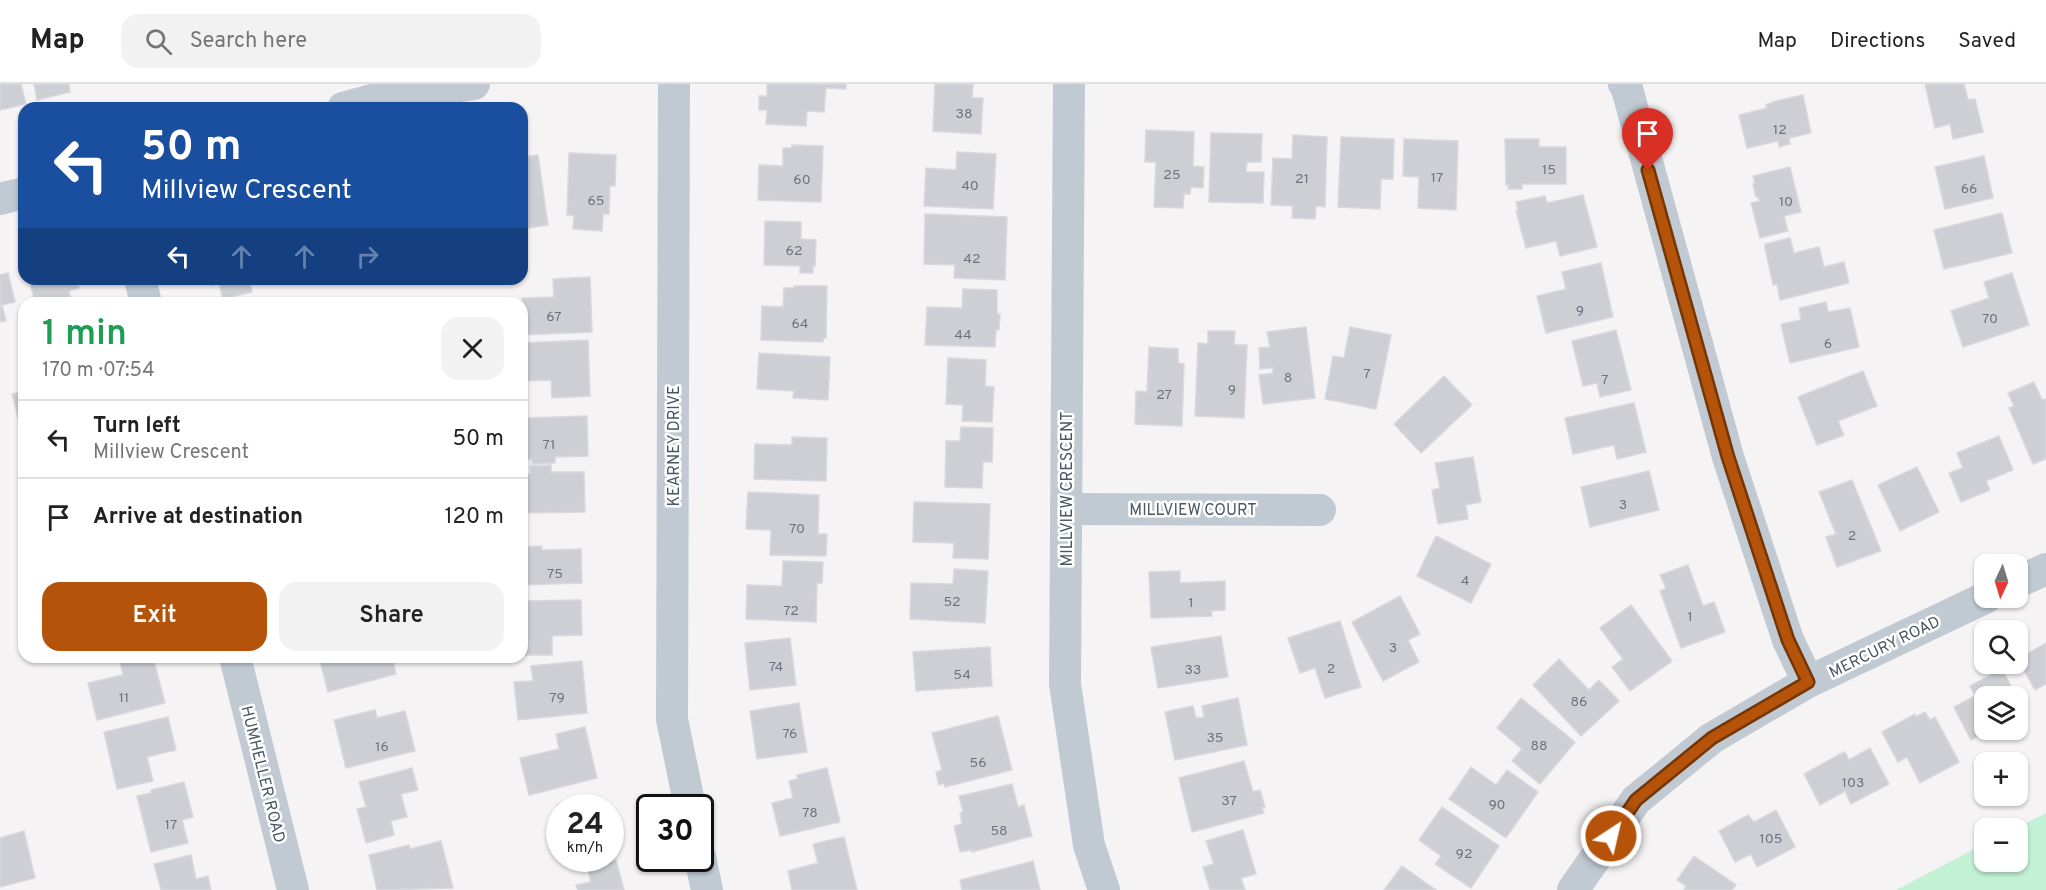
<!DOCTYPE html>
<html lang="en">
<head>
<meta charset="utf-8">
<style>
	body { margin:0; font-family:Overpass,sans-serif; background:#f2f2f2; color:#222; height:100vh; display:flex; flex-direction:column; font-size:22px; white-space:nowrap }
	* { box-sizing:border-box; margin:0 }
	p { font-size:20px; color:#767676 }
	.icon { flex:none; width:33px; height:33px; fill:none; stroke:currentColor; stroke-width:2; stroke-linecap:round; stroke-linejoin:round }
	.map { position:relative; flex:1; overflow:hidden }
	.sheet { position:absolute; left:18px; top:213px; width:510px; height:366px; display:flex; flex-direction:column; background:#fff; border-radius:18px; box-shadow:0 2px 4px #0004 }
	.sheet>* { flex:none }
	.guide { position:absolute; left:18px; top:18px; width:510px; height:183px; border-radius:18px; box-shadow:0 2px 4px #0004; background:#1a4fa0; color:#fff; overflow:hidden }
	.needle { width:39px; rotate:184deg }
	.controls { position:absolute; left:1974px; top:470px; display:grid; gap:12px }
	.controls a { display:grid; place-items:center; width:54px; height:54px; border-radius:12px; background:#fff; box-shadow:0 2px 4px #0004; font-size:30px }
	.speed { position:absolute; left:546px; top:710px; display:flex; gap:12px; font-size:30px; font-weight:700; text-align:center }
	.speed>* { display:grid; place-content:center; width:78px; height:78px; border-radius:50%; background:#fff; box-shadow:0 2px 4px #0004; line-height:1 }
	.speed small { font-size:15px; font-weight:400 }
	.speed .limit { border:3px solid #111; border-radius:9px; background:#fff; color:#111 }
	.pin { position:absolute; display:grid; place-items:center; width:51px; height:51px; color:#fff; margin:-62px -26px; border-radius:50% 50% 50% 0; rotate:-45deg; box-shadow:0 0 6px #0007 }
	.pin .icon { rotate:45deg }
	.me { position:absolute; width:66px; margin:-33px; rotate:35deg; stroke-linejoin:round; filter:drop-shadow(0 0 4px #0008) }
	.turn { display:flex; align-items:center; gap:21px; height:126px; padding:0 24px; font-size:27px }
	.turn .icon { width:78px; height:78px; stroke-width:2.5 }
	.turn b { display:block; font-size:42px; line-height:51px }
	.lanes { display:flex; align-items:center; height:57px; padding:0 24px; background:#0003; justify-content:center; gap:30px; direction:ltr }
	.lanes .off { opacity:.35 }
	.round { display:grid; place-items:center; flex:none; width:63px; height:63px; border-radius:18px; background:#f2f2f2 }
	.summary { display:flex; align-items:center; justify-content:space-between; height:102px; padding:0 24px }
	h1 { font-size:36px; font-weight:600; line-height:45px; color:#1e9e55 }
	.primary-button { display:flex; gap:12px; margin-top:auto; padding:12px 24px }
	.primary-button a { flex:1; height:69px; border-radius:18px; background:#b45309; color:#fff; font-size:24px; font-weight:600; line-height:69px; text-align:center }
	.primary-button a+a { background:#f2f2f2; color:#222 }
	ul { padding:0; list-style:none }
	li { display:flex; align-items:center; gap:18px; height:78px; padding:0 24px; border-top:2px solid #e0e0e0 }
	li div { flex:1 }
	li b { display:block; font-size:22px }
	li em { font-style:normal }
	header { display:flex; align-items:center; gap:36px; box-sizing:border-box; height:84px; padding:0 30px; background:#fff; border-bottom:2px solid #e0e0e0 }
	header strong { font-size:28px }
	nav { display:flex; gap:33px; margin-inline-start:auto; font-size:21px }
	.search { width:420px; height:54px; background:#f2f2f2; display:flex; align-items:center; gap:15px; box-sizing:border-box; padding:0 21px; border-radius:18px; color:#767676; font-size:22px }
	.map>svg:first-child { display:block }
	.green { fill:#c3f1d5 }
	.building { fill:#cdcfd5; stroke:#d7d9de; stroke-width:1.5 }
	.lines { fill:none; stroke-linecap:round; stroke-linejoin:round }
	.minor { stroke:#c1cad2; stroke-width:32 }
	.route-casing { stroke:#753606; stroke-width:15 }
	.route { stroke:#b45309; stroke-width:10 }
	.labels { text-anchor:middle; stroke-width:5; stroke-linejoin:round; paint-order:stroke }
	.number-label { font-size:14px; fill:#6b747e }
	.street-label { font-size:16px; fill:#4a5661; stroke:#fff }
</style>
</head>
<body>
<header>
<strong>Map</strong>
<div class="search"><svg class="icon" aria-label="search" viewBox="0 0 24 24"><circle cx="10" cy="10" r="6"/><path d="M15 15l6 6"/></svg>Search here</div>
<nav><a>Map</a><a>Directions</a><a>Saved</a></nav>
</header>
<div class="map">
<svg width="2046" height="806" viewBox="0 0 2046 806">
	<rect width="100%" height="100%" fill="#f5f3f3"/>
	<polygon class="green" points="2046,729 2046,806 1896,806 1984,760 1984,777 2018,777 2016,744"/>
	<g class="building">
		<polygon points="0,0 21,0 26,20 0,26"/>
		<polygon points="34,0 69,0 70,8 37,16"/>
		<polygon points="767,0 846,0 846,5 826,4 824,28 807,27 806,42 766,40 767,26 759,26 759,12 767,12"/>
		<polygon points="935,0 973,0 972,14 983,14 981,50 933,47"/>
		<polygon points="1925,0 1964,0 1968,16 1975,15 1983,48 1953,55 1950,40 1935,44"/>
		<polygon points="1803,11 1811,49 1789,54 1790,60 1779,63 1778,57 1747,64 1739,31 1767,24 1766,21 1776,17"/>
		<polygon points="1146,46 1194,48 1193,82 1204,83 1203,104 1191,103 1190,110 1184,110 1183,124 1154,123 1156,78 1145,78"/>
		<polygon points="1211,49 1262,50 1261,78 1247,78 1246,88 1264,88 1263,119 1209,118"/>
		<polygon points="1293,51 1327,53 1325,123 1316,122 1315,135 1292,134 1293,122 1271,121 1273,74 1292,75"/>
		<polygon points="1341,53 1394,55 1393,95 1381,95 1380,125 1338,123"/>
		<polygon points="1404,55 1458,57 1456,126 1418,124 1419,93 1403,92"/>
		<polygon points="1505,55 1539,55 1539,63 1566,63 1566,100 1522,100 1522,105 1508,105 1509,101 1506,101"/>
		<polygon points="792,61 823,62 821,118 758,116 759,81 783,82 783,64 792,64"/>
		<polygon points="957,68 996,70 993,125 924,122 926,84 956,86"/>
		<polygon points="569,69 616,71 615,102 610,102 609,130 603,130 602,147 573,145 574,131 567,131"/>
		<polygon points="538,71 548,141 522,145 522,73"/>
		<polygon points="1984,72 1993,114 1945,125 1935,83"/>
		<polygon points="1790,83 1801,128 1784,132 1788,147 1760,154 1751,119 1760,117 1758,113 1756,113 1753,100 1755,99 1753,92"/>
		<polygon points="1583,111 1597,163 1560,172 1556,157 1526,164 1516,127 1518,126 1516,118 1545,112 1547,119"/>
		<polygon points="2002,129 2012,169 1944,185 1934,146"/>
		<polygon points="925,130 1007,133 1005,196 954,194 955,181 924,180"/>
		<polygon points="765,137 801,138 801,155 816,156 815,182 813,182 813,189 800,189 800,182 764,181"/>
		<polygon points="1790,154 1794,169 1819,163 1824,183 1844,178 1849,199 1780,216 1777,200 1773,201 1765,164 1765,160"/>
		<polygon points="1601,179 1613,233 1546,249 1537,212 1566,205 1562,188"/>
		<polygon points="8,189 15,218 2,221 6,237 0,238 0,191"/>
		<polygon points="2012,189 2029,241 1963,263 1951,227 1989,214 1984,198"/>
		<polygon points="590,193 592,248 523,251 522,214 554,213 553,195"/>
		<polygon points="29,195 77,195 79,204 69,207 72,219 35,219"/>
		<polygon points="210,195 249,195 252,208 223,215 219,199 211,201"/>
		<polygon points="794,202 827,202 826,254 823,254 823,258 761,256 762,222 783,223 784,204 794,204"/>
		<polygon points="963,205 997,206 997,230 1000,230 999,246 996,246 995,263 925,261 927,223 962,224"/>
		<polygon points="1826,218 1828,228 1850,224 1859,263 1790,279 1781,240 1801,236 1799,224"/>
		<polygon points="1306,243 1315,314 1263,320 1259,291 1273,289 1273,284 1260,285 1259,264 1270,263 1267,248"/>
		<polygon points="1350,243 1391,251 1376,325 1325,315 1333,272 1344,274"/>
		<polygon points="1616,246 1631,306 1600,313 1597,299 1583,302 1572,257"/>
		<polygon points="1208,247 1235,247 1234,261 1247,261 1244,334 1195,332 1198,259 1208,260"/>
		<polygon points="588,256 590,312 552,314 551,296 522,297 522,259"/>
		<polygon points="1149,263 1178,265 1178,279 1184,280 1182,342 1135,340 1136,307 1147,308"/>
		<polygon points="759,269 830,273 828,316 793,314 794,307 757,305"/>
		<polygon points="948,274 986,276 985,302 994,303 992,338 962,337 963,321 946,320"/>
		<polygon points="1863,287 1877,322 1838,337 1844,351 1817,361 1798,313"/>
		<polygon points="1444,292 1472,321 1421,369 1394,340"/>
		<polygon points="2034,298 2042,316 2046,315 2046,375 2033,380 2009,324 2014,322 2008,309"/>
		<polygon points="24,307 24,357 12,310"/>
		<polygon points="1634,319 1646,368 1617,375 1614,361 1573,370 1565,334"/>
		<polygon points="587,332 588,372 555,373 555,379 532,380 532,375 522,376 522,334"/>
		<polygon points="961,343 993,344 992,378 983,378 982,404 945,403 946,357 960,357"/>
		<polygon points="1999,352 2013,386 1986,397 1990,406 1961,418 1949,389 1963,384 1957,369"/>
		<polygon points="792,353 827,354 826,397 754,395 755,360 792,361"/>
		<polygon points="1473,373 1481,418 1466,421 1468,435 1438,440 1432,406 1440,404 1435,379"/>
		<polygon points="551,381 551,388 584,388 585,428 522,429 522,390 531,390 530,382"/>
		<polygon points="1917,383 1939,428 1900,447 1878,401"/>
		<polygon points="1649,387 1659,426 1590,443 1581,403"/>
		<polygon points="1852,396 1881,467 1837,483 1826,453 1836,450 1819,408"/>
		<polygon points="748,408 819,411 818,450 827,450 826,472 770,471 771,446 746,445"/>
		<polygon points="914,418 990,420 988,475 953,474 954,459 913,458"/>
		<polygon points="1436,452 1491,480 1471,519 1417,492"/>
		<polygon points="542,462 542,466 581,465 582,499 522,501 522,463"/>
		<polygon points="783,477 823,478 822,499 817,499 816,538 746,535 747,501 782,502"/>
		<polygon points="1688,481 1703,522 1714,518 1725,548 1681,564 1660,507 1666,504 1660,491"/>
		<polygon points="954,485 988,487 985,539 910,535 911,499 953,500"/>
		<polygon points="1180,487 1180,499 1225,497 1225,526 1211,527 1212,532 1151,534 1149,488"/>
		<polygon points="1400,512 1420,550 1408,556 1419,578 1383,597 1352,538"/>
		<polygon points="581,516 582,551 552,552 552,571 522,571 522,517"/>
		<polygon points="1631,521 1672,577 1630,607 1612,583 1623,575 1600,544"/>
		<polygon points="1340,537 1361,603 1325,614 1315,584 1300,589 1288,554"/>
		<polygon points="1221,552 1228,593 1158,604 1151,563"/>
		<polygon points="790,554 796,601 750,606 745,559"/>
		<polygon points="2046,559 2046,600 2035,606 2018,575"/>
		<polygon points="990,563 992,602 916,607 913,568"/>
		<polygon points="119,573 153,573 165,619 97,636 88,599 123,591"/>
		<polygon points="319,573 392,573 396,590 328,608"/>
		<polygon points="1559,575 1589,606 1599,596 1619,617 1581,652 1533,601"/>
		<polygon points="582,577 587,629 518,636 514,598 533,597 531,582"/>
		<polygon points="2002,585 2016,612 1984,612 1984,645 1993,645 1971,656 1954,623 1975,612 1970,602"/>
		<polygon points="1238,614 1247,661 1175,676 1165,628 1193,622 1196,634 1204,633 1202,622"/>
		<polygon points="1521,614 1575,658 1540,700 1512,677 1522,665 1497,644"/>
		<polygon points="799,619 807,668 757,675 750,627"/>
		<polygon points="375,626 377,634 405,627 415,667 346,684 334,636"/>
		<polygon points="1925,628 1930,636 1935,633 1959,678 1920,699 1907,673 1898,678 1882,648 1915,630 1916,633"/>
		<polygon points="998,632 1012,686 945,703 944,699 939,701 936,688 942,686 932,649"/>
		<polygon points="168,633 176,666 147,673 153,697 117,705 104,648"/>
		<polygon points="585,643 597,694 529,711 520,674 559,665 556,650"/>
		<polygon points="1870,664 1889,700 1851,720 1845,707 1820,721 1804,690 1842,669 1845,668 1849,676"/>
		<polygon points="1244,677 1253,708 1260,706 1265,723 1262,724 1264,729 1192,748 1179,694"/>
		<polygon points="1471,683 1496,701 1507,686 1538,708 1506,754 1449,715"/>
		<polygon points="412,684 418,706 401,710 407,733 391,737 394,751 366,759 357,725 366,723 359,698"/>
		<polygon points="827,684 840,738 780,752 772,719 793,714 789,697 798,695 797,691"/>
		<polygon points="184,698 193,733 182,736 188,759 151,768 137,712 151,709 151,706"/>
		<polygon points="1012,700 1018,723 1024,721 1032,752 972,768 972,766 960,768 954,742 962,740 960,729 963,728 959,712"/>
		<polygon points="593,712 596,723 560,723 560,730 557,721"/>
		<polygon points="1442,723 1499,762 1471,804 1435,780 1441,772 1419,756"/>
		<polygon points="1776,726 1795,763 1757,783 1751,770 1735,778 1719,747 1748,731 1754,738"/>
		<polygon points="1243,746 1256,790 1241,794 1245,806 1210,806 1203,783 1214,780 1206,757"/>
		<polygon points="24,747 35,794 0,803 0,754"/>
		<polygon points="844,753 857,806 792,806 788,787 818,779 813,760"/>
		<polygon points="441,757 453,804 377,806 369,771 409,761 410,765"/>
		<polygon points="191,771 196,795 208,792 211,806 161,806 154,780"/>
		<polygon points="1694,772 1736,801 1732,806 1684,806 1686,802 1677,796"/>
		<polygon points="616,776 624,806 578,806 576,801 591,798 587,783"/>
		<polygon points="1033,777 1040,806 962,806 960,796"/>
		<polygon points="1402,782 1426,799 1436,806 1384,806"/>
	</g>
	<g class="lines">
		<g class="minor">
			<polyline points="674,0 672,635 690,723"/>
			<polyline points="1069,0 1065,600 1089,761 1104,806"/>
			<polyline points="1624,0 1626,1 1728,373 1788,556 1808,598"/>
			<polyline points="343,24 379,14 474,0"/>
			<polyline points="0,115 24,109"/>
			<polyline points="140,195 146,219"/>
			<polyline points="1066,425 1320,426"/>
			<polyline points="2018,498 2046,485"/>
			<polyline points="235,573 293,806"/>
			<polyline points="700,773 707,806"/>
			<polyline points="1573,806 1636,716 1712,654 1808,598 1987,513"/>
		</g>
	</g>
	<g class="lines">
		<g class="route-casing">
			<polyline id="route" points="1611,752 1636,716 1712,654 1808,598 1788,556 1728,373 1648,86"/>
		</g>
		<use href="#route" class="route"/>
	</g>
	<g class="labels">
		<g class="number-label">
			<text x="964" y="34">38</text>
			<text x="1780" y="50">12</text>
			<text x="1549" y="90">15</text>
			<text x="1172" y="95">25</text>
			<text x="1437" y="98">17</text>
			<text x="1302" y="99">21</text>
			<text x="802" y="100">60</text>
			<text x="970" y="106">40</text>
			<text x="1969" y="109">66</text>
			<text x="596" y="121">65</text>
			<text x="1786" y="122">10</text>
			<text x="794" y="171">62</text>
			<text x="972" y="179">42</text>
			<text x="1580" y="231">9</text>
			<text x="554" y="237">67</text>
			<text x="1990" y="239">70</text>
			<text x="800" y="244">64</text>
			<text x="963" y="255">44</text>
			<text x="1828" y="264">6</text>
			<text x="1367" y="294">7</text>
			<text x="1288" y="298">8</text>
			<text x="1605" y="300">7</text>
			<text x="1232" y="310">9</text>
			<text x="1164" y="315">27</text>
			<text x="549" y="365">71</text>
			<text x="1623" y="425">3</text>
			<text x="797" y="449">70</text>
			<text x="1852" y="456">2</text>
			<text x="555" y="494">75</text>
			<text x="1465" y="501">4</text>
			<text x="952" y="522">52</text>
			<text x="1191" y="523">1</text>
			<text x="791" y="531">72</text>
			<text x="1690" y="537">1</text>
			<text x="1393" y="568">3</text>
			<text x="776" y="587">74</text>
			<text x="1331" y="589">2</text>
			<text x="1193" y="590">33</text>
			<text x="962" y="595">54</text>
			<text x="124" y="618">11</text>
			<text x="557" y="618">79</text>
			<text x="1579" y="622">86</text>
			<text x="790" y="654">76</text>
			<text x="1215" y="658">35</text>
			<text x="1539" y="666">88</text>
			<text x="382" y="667">16</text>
			<text x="978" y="683">56</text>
			<text x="1853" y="703">103</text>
			<text x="1229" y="721">37</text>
			<text x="1497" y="725">90</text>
			<text x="810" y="733">78</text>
			<text x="171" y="745">17</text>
			<text x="999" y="751">58</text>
			<text x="1771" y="759">105</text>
			<text x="1464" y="774">92</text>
		</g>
		<g class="street-label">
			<text transform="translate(673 362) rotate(-90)" y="6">KEARNEY DRIVE</text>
			<text transform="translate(1066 405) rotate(-90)" y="6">MILLVIEW CRESCENT</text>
			<text x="1193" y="431">MILLVIEW COURT</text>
			<text transform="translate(1884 562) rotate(-26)" y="6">MERCURY ROAD</text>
			<text transform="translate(264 690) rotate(76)" y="6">HUMHELLER ROAD</text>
		</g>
	</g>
</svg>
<div class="controls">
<a><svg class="needle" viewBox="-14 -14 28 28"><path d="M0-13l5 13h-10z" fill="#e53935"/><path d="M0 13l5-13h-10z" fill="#767676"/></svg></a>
<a><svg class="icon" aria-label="search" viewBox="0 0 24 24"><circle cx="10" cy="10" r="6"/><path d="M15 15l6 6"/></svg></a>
<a><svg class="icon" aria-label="layers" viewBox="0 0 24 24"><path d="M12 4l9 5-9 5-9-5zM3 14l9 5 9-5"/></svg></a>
<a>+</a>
<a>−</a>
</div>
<div class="speed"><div>24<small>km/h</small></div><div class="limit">30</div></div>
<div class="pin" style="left:1648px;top:86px;background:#d93025"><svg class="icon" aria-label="arrive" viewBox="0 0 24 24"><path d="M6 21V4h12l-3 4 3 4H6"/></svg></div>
<svg class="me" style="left:1611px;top:752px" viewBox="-20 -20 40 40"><circle r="17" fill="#b45309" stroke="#fff" stroke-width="3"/><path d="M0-11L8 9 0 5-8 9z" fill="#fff"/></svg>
<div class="guide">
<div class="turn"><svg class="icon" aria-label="left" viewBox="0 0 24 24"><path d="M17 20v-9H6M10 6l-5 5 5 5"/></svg><div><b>50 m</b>Millview Crescent</div></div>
<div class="lanes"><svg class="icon" aria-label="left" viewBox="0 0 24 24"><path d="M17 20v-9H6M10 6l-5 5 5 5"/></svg><svg class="icon off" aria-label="ahead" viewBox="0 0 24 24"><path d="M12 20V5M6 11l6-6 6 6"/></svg><svg class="icon off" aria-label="ahead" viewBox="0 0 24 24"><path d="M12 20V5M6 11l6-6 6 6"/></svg><svg class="icon off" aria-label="right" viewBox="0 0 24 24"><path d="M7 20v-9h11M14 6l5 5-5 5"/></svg></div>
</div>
<section class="sheet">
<div class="summary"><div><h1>1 min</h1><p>170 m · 07:54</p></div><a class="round"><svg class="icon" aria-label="close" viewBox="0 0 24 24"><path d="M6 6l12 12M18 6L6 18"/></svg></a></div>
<ul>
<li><svg class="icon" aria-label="left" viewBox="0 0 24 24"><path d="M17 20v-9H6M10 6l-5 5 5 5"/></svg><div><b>Turn left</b><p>Millview Crescent</p></div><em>50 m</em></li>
<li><svg class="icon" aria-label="arrive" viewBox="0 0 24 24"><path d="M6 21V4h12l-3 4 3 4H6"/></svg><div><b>Arrive at destination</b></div><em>120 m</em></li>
</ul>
<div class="primary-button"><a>Exit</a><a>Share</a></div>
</section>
</div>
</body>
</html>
